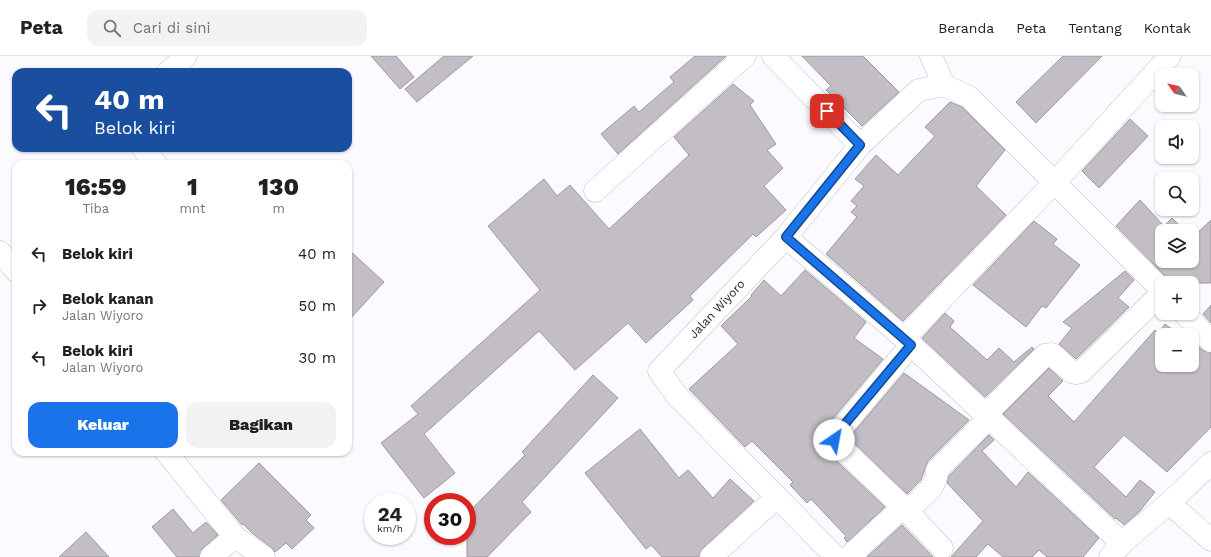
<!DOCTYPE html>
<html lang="id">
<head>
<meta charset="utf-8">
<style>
	body { margin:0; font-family:"Work Sans",sans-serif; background:#f2f2f2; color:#202124; height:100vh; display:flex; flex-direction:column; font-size:15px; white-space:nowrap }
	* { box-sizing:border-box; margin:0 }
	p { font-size:13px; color:#757577 }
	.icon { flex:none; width:22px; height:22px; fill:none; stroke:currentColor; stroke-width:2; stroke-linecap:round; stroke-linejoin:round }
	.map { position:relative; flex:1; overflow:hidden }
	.sheet { position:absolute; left:12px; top:104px; width:340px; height:296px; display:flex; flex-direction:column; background:#fff; border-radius:12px; box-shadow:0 1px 3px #0004 }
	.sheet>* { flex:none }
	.top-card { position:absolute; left:12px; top:12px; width:340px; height:84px; border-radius:12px; box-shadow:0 1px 3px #0004; background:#1a4fa0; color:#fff; overflow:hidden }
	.needle { width:26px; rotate:304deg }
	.controls { position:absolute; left:1155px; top:12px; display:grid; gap:8px }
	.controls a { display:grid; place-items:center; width:44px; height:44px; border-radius:8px; background:#fff; box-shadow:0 1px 3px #0004; font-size:20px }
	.speed { position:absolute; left:364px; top:437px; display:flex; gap:8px; font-size:20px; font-weight:700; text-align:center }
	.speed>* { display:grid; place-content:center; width:52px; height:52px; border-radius:50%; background:#fff; box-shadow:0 1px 3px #0004; line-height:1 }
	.speed small { font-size:10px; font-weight:400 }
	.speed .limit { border:6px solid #d22; background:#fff; color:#111 }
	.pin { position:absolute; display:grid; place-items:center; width:34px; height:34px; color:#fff; margin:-17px; border-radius:8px; box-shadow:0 2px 6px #0006 }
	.me { position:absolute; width:44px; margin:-22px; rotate:33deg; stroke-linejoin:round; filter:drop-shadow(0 0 3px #0008) }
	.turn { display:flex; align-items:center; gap:14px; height:84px; padding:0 16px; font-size:18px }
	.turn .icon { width:52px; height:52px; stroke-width:2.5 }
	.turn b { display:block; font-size:28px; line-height:34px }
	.eta { display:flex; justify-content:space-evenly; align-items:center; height:68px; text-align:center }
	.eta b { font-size:24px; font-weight:800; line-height:28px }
	.action { display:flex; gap:8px; margin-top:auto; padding:8px 16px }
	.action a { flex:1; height:46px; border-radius:12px; background:#1a73e8; color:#fff; font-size:16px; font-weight:800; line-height:46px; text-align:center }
	.action a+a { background:#f2f2f2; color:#202124 }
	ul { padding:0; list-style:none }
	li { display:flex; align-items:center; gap:12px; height:52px; padding:0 16px }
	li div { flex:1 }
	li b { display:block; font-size:15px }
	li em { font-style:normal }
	header { display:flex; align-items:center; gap:24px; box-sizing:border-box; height:56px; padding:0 20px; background:#fff; border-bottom:1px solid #e0e0e0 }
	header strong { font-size:19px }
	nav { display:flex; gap:22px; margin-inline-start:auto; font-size:14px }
	.search { width:280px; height:36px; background:#f2f2f2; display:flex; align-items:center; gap:10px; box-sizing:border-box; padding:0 14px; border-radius:12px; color:#757577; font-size:15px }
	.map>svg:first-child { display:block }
	.building { fill:#c3bec5; stroke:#9d999f }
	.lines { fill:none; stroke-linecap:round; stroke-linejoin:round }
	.minor-casing { stroke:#c0c1c9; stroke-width:23 }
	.major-casing { stroke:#c0c1c9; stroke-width:23 }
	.minor { stroke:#fff; stroke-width:22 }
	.major { stroke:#fff; stroke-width:22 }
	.route-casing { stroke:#114b97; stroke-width:10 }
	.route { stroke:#1a73e8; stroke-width:7 }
	.labels { text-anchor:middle; stroke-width:3; stroke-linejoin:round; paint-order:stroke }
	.street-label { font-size:12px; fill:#1d1d20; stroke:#fbfbff }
</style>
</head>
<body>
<header>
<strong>Peta</strong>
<div class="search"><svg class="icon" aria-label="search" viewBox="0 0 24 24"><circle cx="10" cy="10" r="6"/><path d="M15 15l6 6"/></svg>Cari di sini</div>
<nav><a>Beranda</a><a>Peta</a><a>Tentang</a><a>Kontak</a></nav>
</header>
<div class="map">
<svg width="1211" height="501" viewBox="0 0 1211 501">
	<rect width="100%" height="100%" fill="#fbfbff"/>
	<g class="building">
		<polygon points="371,0 396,0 414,21 400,33"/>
		<polygon points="444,0 473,0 417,46 405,33"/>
		<polygon points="695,0 726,0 618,98 601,78 634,50 639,56 674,26 670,21"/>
		<polygon points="802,0 863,0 899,36 862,70 826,34 831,30"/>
		<polygon points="1063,0 1102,0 1036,67 1016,46"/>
		<polygon points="733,28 754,45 750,49 776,88 767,94 783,112 764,130 786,154 756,181 753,178 690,240 693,244 646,287 628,267 575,314 539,275 424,378 455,417 424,442 381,387 418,358 411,350 540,234 488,170 544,123 557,140 570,129 609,173 689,99 674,81"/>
		<polygon points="950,46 962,51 1005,94 976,130 1006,159 903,265 826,198 857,161 851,156 857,150 851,145 864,130 855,123 876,99 898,119 935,80 925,71"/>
		<polygon points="1130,63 1148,80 1099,132 1082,115"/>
		<polygon points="1140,144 1164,170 1172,162 1185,175 1162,175 1162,205 1192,205 1192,182 1211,164 1211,227 1172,227 1116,170"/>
		<polygon points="1034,165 1057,183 1053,188 1080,209 1046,252 1042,250 1026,271 973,229"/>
		<polygon points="348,193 384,226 348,265"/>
		<polygon points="805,214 866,266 854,282 883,303 824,373 821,380 821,387 824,393 885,451 847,486 844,482 846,480 811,443 807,447 790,429 793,426 752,385 745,391 689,333 738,288 721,270 752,240 751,239 764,224 781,240"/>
		<polygon points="1125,215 1134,224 1118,242 1129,251 1076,303 1059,288 1072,272 1063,266"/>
		<polygon points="1211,249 1211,267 1203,258"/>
		<polygon points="945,257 954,265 950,271 987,304 999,292 1014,306 1032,291 1034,293 985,341 922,282"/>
		<polygon points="1165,268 1180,279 1162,279 1162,309 1192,309 1192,283 1202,294 1211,297 1211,371 1167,416 1124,379 1094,411 1126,441 1140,424 1155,436 1139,456 1124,469 1116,462 1115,463 1003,358 1049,312 1063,325 1048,340 1074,366 1155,274 1158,277"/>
		<polygon points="904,317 969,364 928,405 921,424 907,438 849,382"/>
		<polygon points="593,319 618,342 522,446 531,456 487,501 467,501 467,458 525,399 522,396"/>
		<polygon points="640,373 679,422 688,414 713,442 730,423 754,445 703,492 699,501 662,501 651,489 646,493 585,417"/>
		<polygon points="989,379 994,384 982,395 1016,431 1028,416 1099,482 1083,501 1047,501 1039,494 1032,501 1003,501 988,488 976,501 951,501 983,465 947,427 949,420"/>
		<polygon points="259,407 311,459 306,464 314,472 292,493 286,487 275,496 271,491 252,477 243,468 242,469 221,444"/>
		<polygon points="173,453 193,477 206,466 218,479 203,492 199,501 177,501 152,471"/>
		<polygon points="902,469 933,501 867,501"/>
		<polygon points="86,476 109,501 59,501"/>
	</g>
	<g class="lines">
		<g class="minor-casing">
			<g id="minor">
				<polyline points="773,0 860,89 786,181 659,315 678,341 836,501"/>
				<polyline points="931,0 944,29"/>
				<polyline points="168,16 186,0"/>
				<polyline points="860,89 919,34 944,29 969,41 1162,234"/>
				<polyline points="143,92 156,108"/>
				<polyline points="595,135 745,0"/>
				<polyline points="786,181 904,282 1122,487"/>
				<polyline points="0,196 16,215"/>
				<polyline points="1184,257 1211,285"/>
				<polyline points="904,282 1055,126 1170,0"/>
				<polyline points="985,359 1045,299 1052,298 1072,316 1076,317 1081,316 1162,237"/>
				<polyline points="166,396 235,481 264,501"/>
				<polyline points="1169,447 1211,407"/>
				<polyline points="903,451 942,492"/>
				<path d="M907,455C919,443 938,432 937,414L989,362"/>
				<polyline points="211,501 235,481"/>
				<polyline points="711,501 777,441"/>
				<polyline points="849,501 903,451 833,384 834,381 911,289"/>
			</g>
		</g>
		<g class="major-casing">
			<polyline id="major" points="1110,501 1122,487 1169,447 1211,484"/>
		</g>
		<use href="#minor" class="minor"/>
		<use href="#major" class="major"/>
	</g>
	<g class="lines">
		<g class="route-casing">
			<polyline id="route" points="827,55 860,89 786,181 911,289 834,381 834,384"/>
		</g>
		<use href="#route" class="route"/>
	</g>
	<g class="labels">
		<g class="street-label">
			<text transform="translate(717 253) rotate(-47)" y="4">Jalan Wiyoro</text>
		</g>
	</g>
</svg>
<div class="controls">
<a><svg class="needle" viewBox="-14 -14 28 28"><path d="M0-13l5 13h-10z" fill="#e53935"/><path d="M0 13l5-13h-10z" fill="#757577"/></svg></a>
<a><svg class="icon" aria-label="sound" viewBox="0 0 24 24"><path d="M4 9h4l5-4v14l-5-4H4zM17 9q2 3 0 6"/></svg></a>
<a><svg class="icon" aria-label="search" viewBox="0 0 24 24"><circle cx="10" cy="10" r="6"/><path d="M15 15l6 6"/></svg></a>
<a><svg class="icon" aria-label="layers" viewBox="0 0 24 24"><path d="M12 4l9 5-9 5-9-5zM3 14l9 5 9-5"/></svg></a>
<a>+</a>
<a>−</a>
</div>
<div class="speed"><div>24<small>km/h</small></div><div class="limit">30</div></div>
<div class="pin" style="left:827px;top:55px;background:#d93025"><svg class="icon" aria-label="arrive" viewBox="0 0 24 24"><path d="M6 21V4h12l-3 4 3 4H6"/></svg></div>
<svg class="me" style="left:834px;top:384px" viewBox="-20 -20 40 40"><circle r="19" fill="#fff"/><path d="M0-13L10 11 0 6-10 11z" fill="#1a73e8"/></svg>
<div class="top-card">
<div class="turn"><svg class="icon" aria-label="left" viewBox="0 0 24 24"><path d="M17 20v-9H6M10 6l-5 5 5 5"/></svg><div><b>40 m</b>Belok kiri</div></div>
</div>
<section class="sheet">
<div class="eta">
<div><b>16:59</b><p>Tiba</p></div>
<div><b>1</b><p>mnt</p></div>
<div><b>130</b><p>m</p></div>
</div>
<ul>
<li><svg class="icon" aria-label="left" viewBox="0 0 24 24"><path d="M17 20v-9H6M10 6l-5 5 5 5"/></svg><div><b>Belok kiri</b></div><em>40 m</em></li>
<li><svg class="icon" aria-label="right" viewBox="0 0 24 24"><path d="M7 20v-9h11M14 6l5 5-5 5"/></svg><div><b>Belok kanan</b><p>Jalan Wiyoro</p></div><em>50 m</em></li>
<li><svg class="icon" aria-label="left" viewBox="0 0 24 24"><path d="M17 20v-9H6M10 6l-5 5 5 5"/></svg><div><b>Belok kiri</b><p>Jalan Wiyoro</p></div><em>30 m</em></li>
</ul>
<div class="action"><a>Keluar</a><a>Bagikan</a></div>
</section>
</div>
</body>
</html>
